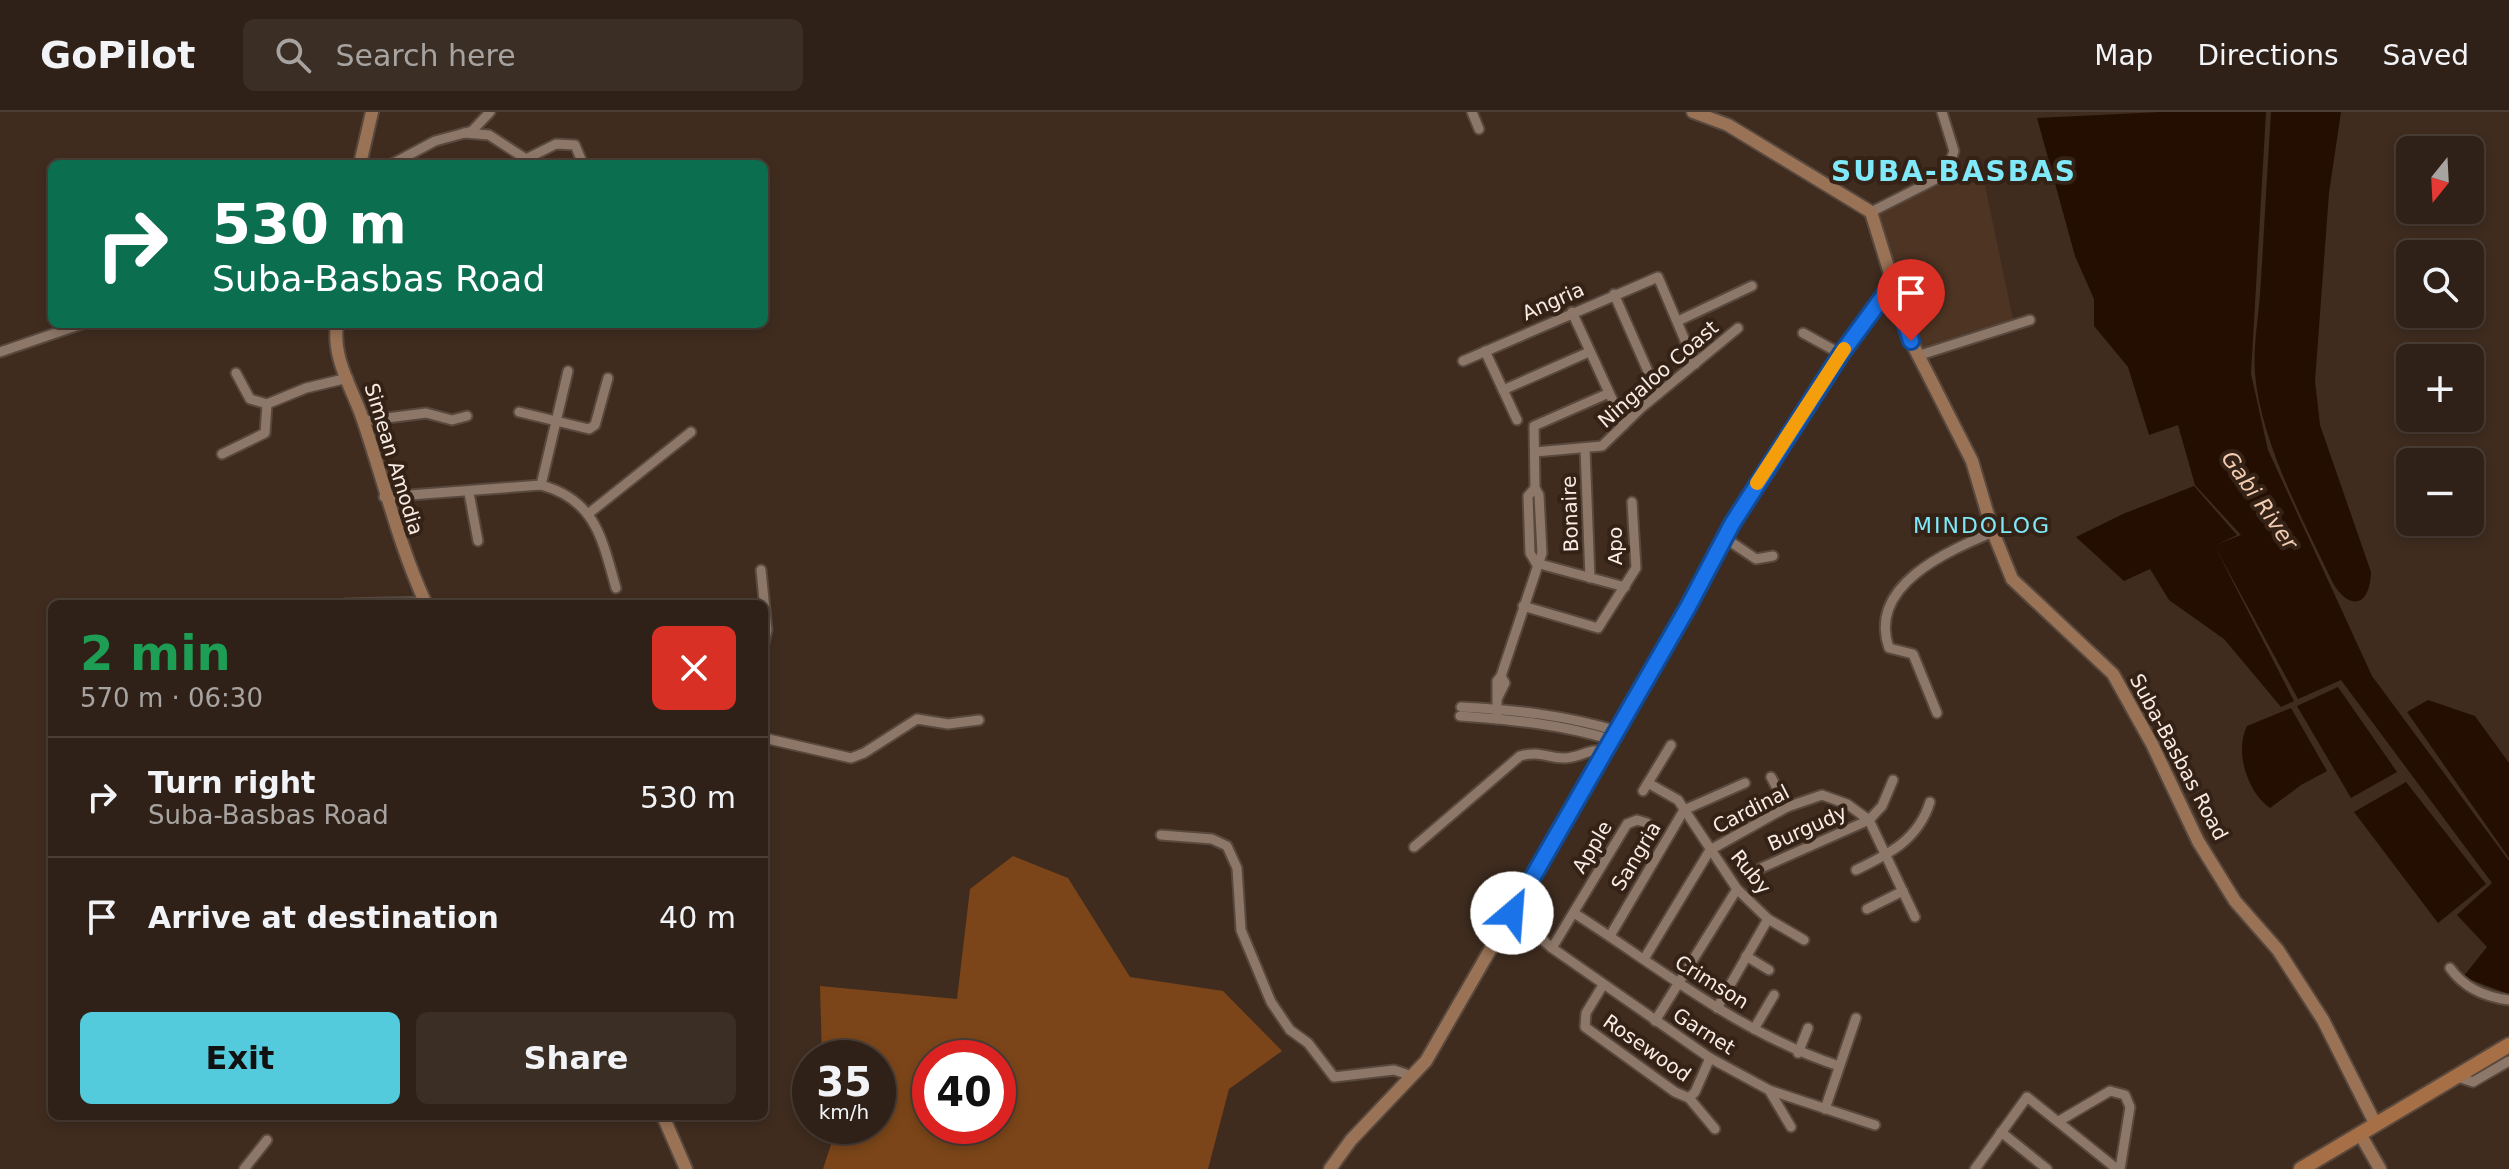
<!DOCTYPE html>
<html lang="en">
<head>
<meta charset="utf-8">
<style>
	body { margin:0; font-family:"DejaVu Sans",sans-serif; background:#3b2e24; color:#f1f3f6; height:100vh; display:flex; flex-direction:column; font-size:30px; white-space:nowrap }
	* { box-sizing:border-box; margin:0 }
	p { font-size:26px; color:#a7a3a1 }
	.icon { flex:none; width:44px; height:44px; fill:none; stroke:currentColor; stroke-width:2; stroke-linecap:round; stroke-linejoin:round }
	.map { position:relative; flex:1; overflow:hidden }
	.sheet { position:absolute; left:48px; top:488px; width:720px; height:520px; display:flex; flex-direction:column; background:#2f2117; border-radius:12px; box-shadow:0 4px 12px #0003,0 0 0 2px #4a3e36 }
	.sheet>* { flex:none }
	.top-card { position:absolute; left:48px; top:48px; width:720px; height:168px; border-radius:12px; box-shadow:0 4px 12px #0003,0 0 0 2px #4a3e36; background:#0b6e4f; color:#fff; overflow:hidden }
	.needle { width:52px; rotate:198deg }
	.tools { position:absolute; left:2396px; top:24px; display:grid; gap:16px }
	.tools a { display:grid; place-items:center; width:88px; height:88px; border-radius:12px; background:#2f2117; box-shadow:0 4px 12px #0003,0 0 0 2px #4a3e36; font-size:40px }
	.speed { position:absolute; left:792px; top:928px; display:flex; gap:16px; font-size:40px; font-weight:700; text-align:center }
	.speed>* { display:grid; place-content:center; width:104px; height:104px; border-radius:50%; background:#2f2117; box-shadow:0 4px 12px #0003,0 0 0 2px #4a3e36; line-height:1 }
	.speed small { font-size:20px; font-weight:400 }
	.speed .limit { border:12px solid #d22; background:#fff; color:#111 }
	.pin { position:absolute; display:grid; place-items:center; width:68px; height:68px; color:#fff; margin:-82px -34px; border-radius:50% 50% 50% 0; rotate:-45deg; box-shadow:0 0 8px #0007 }
	.pin .icon { rotate:45deg }
	.me { position:absolute; width:88px; margin:-44px; rotate:27deg; stroke-linejoin:round; filter:drop-shadow(0 0 6px #0008) }
	.turn { display:flex; align-items:center; gap:28px; height:168px; padding:0 32px; font-size:36px }
	.turn .icon { width:104px; height:104px; stroke-width:2.5 }
	.turn b { display:block; font-size:56px; line-height:68px }
	.round { display:grid; place-items:center; flex:none; width:84px; height:84px; border-radius:12px; background:#3b2e24 }
	.summary { display:flex; align-items:center; justify-content:space-between; height:136px; padding:0 32px }
	h1 { font-size:48px; font-weight:800; line-height:60px; color:#1e9e55 }
	.action { display:flex; gap:16px; margin-top:auto; padding:16px 32px }
	.action a { flex:1; height:92px; border-radius:12px; background:#54cadd; color:#111; font-size:32px; font-weight:800; line-height:92px; text-align:center }
	.action a+a { background:#3b2e24; color:#f1f3f6 }
	ul { padding:0; list-style:none }
	li { display:flex; align-items:center; gap:24px; height:120px; padding:0 32px; border-top:2px solid #4a3e36 }
	li div { flex:1 }
	li b { display:block; font-size:30px }
	li em { font-style:normal }
	header { display:flex; align-items:center; gap:48px; box-sizing:border-box; height:112px; padding:0 40px; background:#2f2117; border-bottom:2px solid #4a3e36 }
	header strong { font-size:38px }
	nav { display:flex; gap:44px; margin-inline-start:auto; font-size:28px }
	.search { width:560px; height:72px; background:#3b2e24; display:flex; align-items:center; gap:20px; box-sizing:border-box; padding:0 28px; border-radius:12px; color:#a7a3a1; font-size:30px }
	.map>svg:first-child { display:block }
	.built { fill:#4d3423 }
	.green { fill:#7b4519; fill-rule:evenodd }
	.water { fill:#240e01 }
	.lines { fill:none; stroke-linecap:round; stroke-linejoin:round }
	.street-casing { stroke:#58483d; stroke-width:13 }
	.secondary-casing { stroke:#58483d; stroke-width:16 }
	.primary-casing { stroke:#58483d; stroke-width:18 }
	.street { stroke:#8d7768; stroke-width:9 }
	.secondary { stroke:#9a7357; stroke-width:12 }
	.primary { stroke:#a76f45; stroke-width:14 }
	.route-casing { stroke:#114b97; stroke-width:20 }
	.route { stroke:#1a73e8; stroke-width:14 }
	.slow { stroke:#f59e0b; stroke-width:14 }
	.labels { text-anchor:middle; stroke-width:8; stroke-linejoin:round; paint-order:stroke }
	.street-label { font-size:20px; fill:#f9ece4; stroke:#342216 }
	.water-label { font-size:22px; font-style:italic; fill:#f3cbb0; stroke:#342216 }
	.neighbourhood-label { font-size:22px; letter-spacing:2px; fill:#7fe8f9; stroke:#342216 }
	.district-label { font-size:28px; font-weight:bold; letter-spacing:2px; fill:#7fe8f9; stroke:#342216 }
</style>
</head>
<body>
<header>
<strong>GoPilot</strong>
<div class="search"><svg class="icon" aria-label="search" viewBox="0 0 24 24"><circle cx="10" cy="10" r="6"/><path d="M15 15l6 6"/></svg>Search here</div>
<nav><a>Map</a><a>Directions</a><a>Saved</a></nav>
</header>
<div class="map">
<svg width="2509" height="1057" viewBox="0 0 2509 1057">
	<rect width="100%" height="100%" fill="#3f2c1f"/>
	<polygon class="built" points="1958,65 1965,72 1984,69 2014,212 1919,241 1877,99"/>
	<path class="green" d="M1013,744L1068,766L1130,865L1223,879L1282,939L1229,977L1208,1057H823L837,1014H878V946H822L820,874L957,887L970,777ZM930,946H998V1014H930Z"/>
	<g class="water">
		<polygon points="2161,0 2266,0 2251,262 2268,338 2372,564 2509,749 2509,882 2463,865 2487,835 2457,803 2492,771 2341,568 2298,587 2214,433 2294,589 2281,595 2224,527 2169,488 2150,457 2124,469 2076,425 2123,402 2194,374 2237,423 2218,432 2241,423 2195,373 2178,313 2149,323 2128,255 2094,214 2094,187 2075,144 2037,6"/>
		<path d="M2271,0H2341L2329,81L2315,269L2320,313L2371,460C2370,498 2346,498 2331,467C2302,406 2261,330 2255,262C2253,236 2258,208 2260,183C2264,122 2267,61 2271,0Z"/>
		<polygon points="2338,575 2397,660 2351,686 2297,594"/>
		<polygon points="2428,588 2475,604 2509,651 2509,746 2407,600"/>
		<path d="M2291,596L2327,659L2301,673L2270,696C2248,681 2234,640 2247,614Z"/>
		<polygon points="2406,670 2486,772 2438,811 2354,700"/>
	</g>
	<g class="lines">
		<g class="street-casing">
			<g id="street">
				<polyline points="1472,0 1479,17"/>
				<polyline points="464,21 489,23 526,47 556,32 575,33 583,52"/>
				<polyline points="392,52 435,29 472,19 490,0"/>
				<polyline points="1871,100 1946,62 1954,39 1942,0"/>
				<polyline points="1614,182 1658,282"/>
				<polyline points="1572,200 1624,313"/>
				<polyline points="1678,209 1752,174"/>
				<polyline points="1803,221 1841,242"/>
				<polyline points="1485,239 1517,308"/>
				<polyline points="0,240 82,212"/>
				<polyline points="1917,244 2030,208"/>
				<polyline points="1463,249 1658,165 1695,252"/>
				<polyline points="236,261 250,287 267,292 306,276 348,266"/>
				<polyline points="1503,278 1589,240"/>
				<polyline points="519,300 589,317 595,313 608,266"/>
				<polyline points="363,309 426,301 452,308 467,304"/>
				<polyline points="1585,336 1590,466"/>
				<polyline points="1535,340 1602,334 1641,296 1738,216"/>
				<polyline points="222,342 265,321 267,292"/>
				<polyline points="541,373 568,259"/>
				<polyline points="1535,376 1528,384 1530,441 1536,451"/>
				<polyline points="469,381 478,429"/>
				<path d="M384,385L541,373C596,388 602,427 616,476"/>
				<polyline points="588,402 691,320"/>
				<polyline points="1725,426 1756,447 1773,444"/>
				<polyline points="1536,451 1625,475"/>
				<polyline points="761,458 767,518 764,531"/>
				<polyline points="345,492 425,490"/>
				<polyline points="1523,494 1598,516 1636,456 1632,390"/>
				<polyline points="1498,585 1505,571 1501,564"/>
				<path d="M1461,595C1515,598 1565,603 1617,619"/>
				<path d="M1937,601L1913,542L1889,536C1867,473 1948,439 1993,420"/>
				<path d="M1460,604C1513,608 1561,612 1612,628"/>
				<polyline points="1497,607 1497,569 1501,564 1542,441 1539,383 1535,376 1534,314 1609,281"/>
				<polyline points="764,626 851,646 864,641 917,607 948,612 979,608"/>
				<polyline points="1771,665 1787,695"/>
				<polyline points="1648,671 1678,688 1737,777 1768,807 1804,828"/>
				<polyline points="1643,679 1671,633"/>
				<polyline points="1161,723 1212,727 1227,734 1237,756 1241,818 1271,890 1290,918 1308,931 1334,965 1394,958 1412,964"/>
				<path d="M1414,735L1520,644C1541,638 1548,647 1566,646C1581,645 1590,636 1605,639"/>
				<polyline points="1761,756 1869,708 1882,694 1893,668"/>
				<path d="M1856,758C1889,742 1918,728 1930,690"/>
				<polyline points="1867,797 1903,779"/>
				<polyline points="1512,801 1552,836 1710,946 1769,978 1875,1013"/>
				<path d="M1574,801C1660,856 1741,922 1839,954"/>
				<polyline points="1508,809 1526,822 1532,821"/>
				<polyline points="1610,824 1684,698 1745,671"/>
				<polyline points="1552,836 1627,712 1637,708 1647,711"/>
				<polyline points="1746,844 1769,858"/>
				<polyline points="1644,847 1710,738 1787,695 1822,683 1847,692 1869,708 1915,805"/>
				<path d="M2450,856C2464,876 2485,885 2509,888"/>
				<polyline points="1603,873 1586,901 1585,915 1675,980 1689,986 1715,1017"/>
				<polyline points="1717,896 1768,807"/>
				<polyline points="1655,909 1737,777"/>
				<polyline points="1754,917 1774,883"/>
				<polyline points="1798,941 1808,916"/>
				<polyline points="2458,965 2473,970 2509,949"/>
				<polyline points="1769,978 1791,1015"/>
				<polyline points="1689,986 1695,980 1710,946"/>
				<polyline points="1825,997 1856,906"/>
				<polyline points="2059,1009 2110,979 2125,983 2130,995 2120,1057"/>
				<polyline points="2001,1020 2047,1057"/>
				<polyline points="244,1057 267,1028"/>
				<polyline points="1975,1057 2027,985 2117,1057"/>
			</g>
		</g>
		<g class="secondary-casing">
			<g id="secondary">
				<polyline points="1693,0 1728,13 1871,100 1911,229 1972,349 1993,420 2012,467 2113,562 2152,632 2198,729 2235,789 2278,838 2323,908 2376,1013"/>
				<polyline points="360,52 372,0"/>
				<path d="M337,212C332,246 351,274 362,305C384,369 398,431 426,492"/>
				<polyline points="663,1004 686,1057"/>
				<polyline points="2360,1022 2380,1057"/>
				<polyline points="1330,1057 1351,1028 1426,949 1688,495 1732,412 1841,242 1893,171"/>
			</g>
		</g>
		<g class="primary-casing">
			<polyline id="primary" points="2301,1057 2509,933"/>
		</g>
		<use href="#street" class="street"/>
		<use href="#secondary" class="secondary"/>
		<use href="#primary" class="primary"/>
	</g>
	<g class="lines">
		<g class="route-casing">
			<polyline id="route" points="1512,801 1688,495 1732,412 1841,242 1893,171 1911,229"/>
		</g>
		<use href="#route" class="route"/>
		<polyline class="slow" points="1757,371 1844,237"/>
	</g>
	<g class="labels">
		<g class="street-label">
			<text transform="translate(1553 189) rotate(-24)" y="7">Angria</text>
			<text transform="translate(1658 262) rotate(-41)" y="7">Ningaloo Coast</text>
			<text transform="translate(394 347) rotate(73)" y="7">Simean Amodia</text>
			<text transform="translate(1570 402) rotate(-92)" y="7">Bonaire</text>
			<text transform="translate(1615 434) rotate(-90)" y="7">Apo</text>
			<text transform="translate(2179 645) rotate(62)" y="7">Suba-Basbas Road</text>
			<text transform="translate(1751 697) rotate(-27)" y="7">Cardinal</text>
			<text transform="translate(1807 716) rotate(-24)" y="7">Burgudy</text>
			<text transform="translate(1592 735) rotate(-59)" y="7">Apple</text>
			<text transform="translate(1636 744) rotate(-59)" y="7">Sangria</text>
			<text transform="translate(1751 760) rotate(51)" y="7">Ruby</text>
			<text transform="translate(1712 870) rotate(32)" y="7">Crimson</text>
			<text transform="translate(1704 919) rotate(32)" y="7">Garnet</text>
			<text transform="translate(1647 936) rotate(35)" y="7">Rosewood</text>
		</g>
		<g class="water-label">
			<text transform="translate(2260 388) rotate(55)" y="8">Gabi River</text>
		</g>
		<g class="neighbourhood-label">
			<text x="1982" y="421">MINDOLOG</text>
		</g>
		<g class="district-label">
			<text x="1954" y="69">SUBA-BASBAS</text>
		</g>
	</g>
</svg>
<div class="tools">
<a><svg class="needle" viewBox="-14 -14 28 28"><path d="M0-13l5 13h-10z" fill="#e53935"/><path d="M0 13l5-13h-10z" fill="#a7a3a1"/></svg></a>
<a><svg class="icon" aria-label="search" viewBox="0 0 24 24"><circle cx="10" cy="10" r="6"/><path d="M15 15l6 6"/></svg></a>
<a>+</a>
<a>−</a>
</div>
<div class="speed"><div>35<small>km/h</small></div><div class="limit">40</div></div>
<div class="pin" style="left:1911px;top:229px;background:#d93025"><svg class="icon" aria-label="arrive" viewBox="0 0 24 24"><path d="M6 21V4h12l-3 4 3 4H6"/></svg></div>
<svg class="me" style="left:1512px;top:801px" viewBox="-20 -20 40 40"><circle r="19" fill="#fff"/><path d="M0-13L10 11 0 6-10 11z" fill="#1a73e8"/></svg>
<div class="top-card">
<div class="turn"><svg class="icon" aria-label="right" viewBox="0 0 24 24"><path d="M7 20v-9h11M14 6l5 5-5 5"/></svg><div><b>530 m</b>Suba-Basbas Road</div></div>
</div>
<section class="sheet">
<div class="summary"><div><h1>2 min</h1><p>570 m · 06:30</p></div><a class="round" style="background:#d93025;color:#fff"><svg class="icon" aria-label="close" viewBox="0 0 24 24"><path d="M6 6l12 12M18 6L6 18"/></svg></a></div>
<ul>
<li><svg class="icon" aria-label="right" viewBox="0 0 24 24"><path d="M7 20v-9h11M14 6l5 5-5 5"/></svg><div><b>Turn right</b><p>Suba-Basbas Road</p></div><em>530 m</em></li>
<li><svg class="icon" aria-label="arrive" viewBox="0 0 24 24"><path d="M6 21V4h12l-3 4 3 4H6"/></svg><div><b>Arrive at destination</b></div><em>40 m</em></li>
</ul>
<div class="action"><a>Exit</a><a>Share</a></div>
</section>
</div>
</body>
</html>
